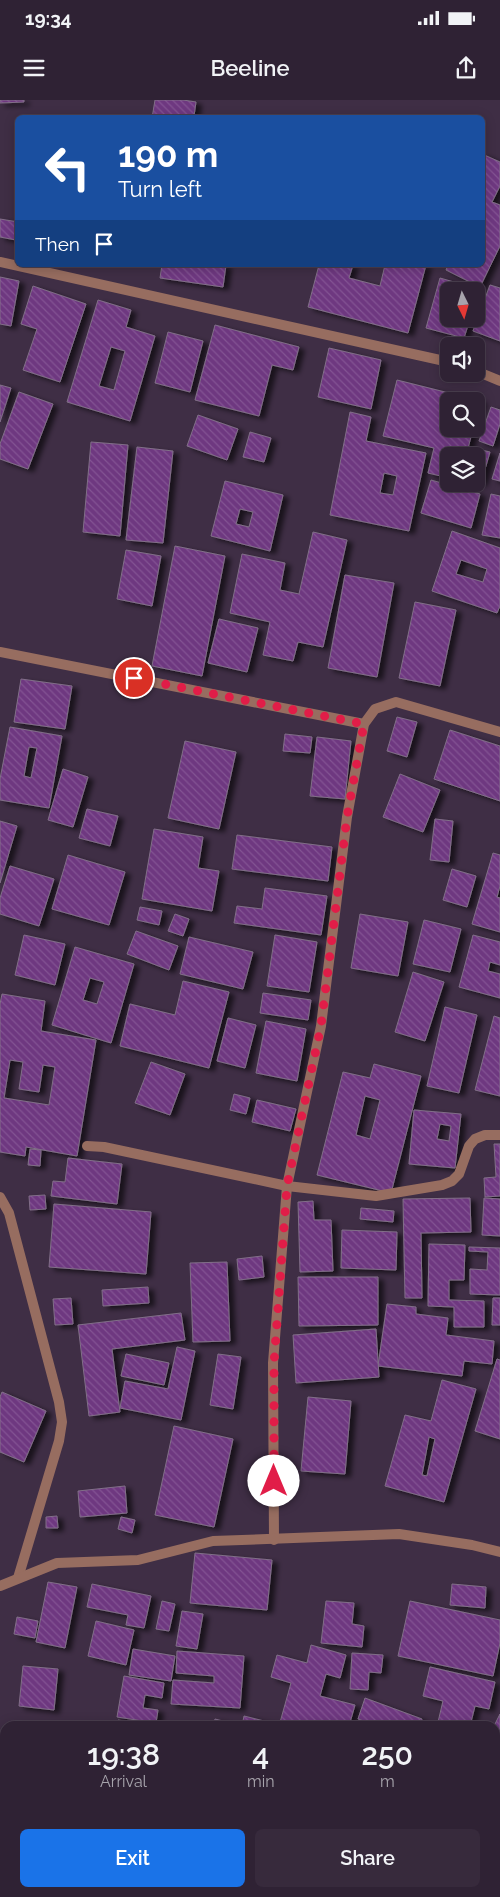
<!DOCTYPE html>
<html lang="en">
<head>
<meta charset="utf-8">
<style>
	body { margin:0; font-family:Raleway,sans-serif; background:#372a3c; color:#f1f3f6; height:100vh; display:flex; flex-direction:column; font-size:19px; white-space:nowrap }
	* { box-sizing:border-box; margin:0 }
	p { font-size:16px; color:#a7a4ac }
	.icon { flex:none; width:28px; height:28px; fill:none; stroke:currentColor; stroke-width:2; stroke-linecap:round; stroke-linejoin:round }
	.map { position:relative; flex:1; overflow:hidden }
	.sheet { position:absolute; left:0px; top:1621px; width:500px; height:176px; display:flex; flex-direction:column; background:#2f2234; border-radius:15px 15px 0 0; box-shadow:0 2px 12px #0003,0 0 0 1px #4a3f4f }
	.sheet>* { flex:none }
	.banner { position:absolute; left:15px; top:15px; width:470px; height:152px; border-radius:8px; box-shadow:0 2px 12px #0003,0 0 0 1px #4a3f4f; background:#1a4fa0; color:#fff; overflow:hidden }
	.needle { width:32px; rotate:175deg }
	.fabs { position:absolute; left:440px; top:182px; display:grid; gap:10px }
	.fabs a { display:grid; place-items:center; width:45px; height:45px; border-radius:8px; background:#2f2234; box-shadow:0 2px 12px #0003,0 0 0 1px #4a3f4f; font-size:25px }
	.pin { position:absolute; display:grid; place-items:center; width:42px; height:42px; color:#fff; margin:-21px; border:2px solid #fff; border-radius:50%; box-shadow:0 1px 5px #0007 }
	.me { position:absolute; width:55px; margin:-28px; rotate:0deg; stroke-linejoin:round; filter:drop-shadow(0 0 4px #0008) }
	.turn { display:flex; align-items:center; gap:18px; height:105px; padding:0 20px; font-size:22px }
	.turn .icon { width:65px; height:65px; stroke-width:2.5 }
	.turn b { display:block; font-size:35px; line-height:42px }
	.then { display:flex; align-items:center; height:48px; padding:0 20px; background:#0003; gap:10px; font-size:19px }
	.eta { display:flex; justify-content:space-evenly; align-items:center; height:85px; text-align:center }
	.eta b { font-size:30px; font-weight:600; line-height:35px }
	.button { display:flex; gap:10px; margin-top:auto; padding:10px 20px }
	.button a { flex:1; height:58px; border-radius:8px; background:#1a73e8; color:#fff; font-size:20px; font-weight:600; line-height:58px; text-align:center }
	.button a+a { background:#372a3c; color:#f1f3f6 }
	.status { display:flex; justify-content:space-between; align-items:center; height:35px; padding:0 25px; background:#2f2234; direction:ltr }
	.status svg { height:14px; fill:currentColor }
	header { display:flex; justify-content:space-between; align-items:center; height:65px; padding:0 20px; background:#2f2234; font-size:22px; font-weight:600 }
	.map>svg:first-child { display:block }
	.building { fill:url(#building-back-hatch); stroke:#816f88; fill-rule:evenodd; filter:url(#shadow) }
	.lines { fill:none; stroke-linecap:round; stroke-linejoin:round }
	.minor { stroke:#976d60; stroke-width:10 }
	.route { stroke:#e11d48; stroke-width:9; stroke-dasharray:0 16.2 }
</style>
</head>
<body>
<div class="status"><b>19:34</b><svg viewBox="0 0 49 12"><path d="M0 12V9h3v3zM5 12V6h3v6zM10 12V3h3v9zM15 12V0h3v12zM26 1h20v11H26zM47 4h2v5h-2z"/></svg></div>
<header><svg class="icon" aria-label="menu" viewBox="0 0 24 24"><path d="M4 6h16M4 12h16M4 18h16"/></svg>Beeline<svg class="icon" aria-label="share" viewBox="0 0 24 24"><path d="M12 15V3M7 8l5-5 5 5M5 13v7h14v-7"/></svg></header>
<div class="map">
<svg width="500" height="1797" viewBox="0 0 500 1797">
	<defs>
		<pattern id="building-back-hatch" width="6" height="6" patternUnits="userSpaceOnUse" patternTransform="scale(1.25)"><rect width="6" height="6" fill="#6e3780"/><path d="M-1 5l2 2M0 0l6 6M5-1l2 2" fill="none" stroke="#835493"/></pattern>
		<filter id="shadow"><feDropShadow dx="5.5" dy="3" stdDeviation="2.5" flood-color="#0009"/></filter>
	</defs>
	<rect width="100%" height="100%" fill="#3f2e45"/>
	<g class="building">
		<polygon points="0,0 24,0 24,2 0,3"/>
		<polygon points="155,0 183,0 196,2 194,16 205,18 152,18"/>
		<polygon points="482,54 500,62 500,86 492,102 500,105 500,146 480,187 446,170 448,165 482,165"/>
		<polygon points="0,119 18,122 16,140 0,137"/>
		<polygon points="162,165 226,165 223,187 160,178"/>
		<polygon points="319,165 353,165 349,178 380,186 385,165 426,165 408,233 308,207"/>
		<polygon points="0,177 19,181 11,226 0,224"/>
		<polygon points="440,178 478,189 476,196 476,191 449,191 449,219 470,219 464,238 426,228"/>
		<polygon points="490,185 500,188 500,241 473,231"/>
		<polygon points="33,186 86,204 60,282 23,270 37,229 21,224"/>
		<path d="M98,200L131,210L126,227L155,236L130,321L67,302ZM111,247L125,251L114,290L99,286Z"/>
		<polygon points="215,225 299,247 293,270 272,265 259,316 195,300"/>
		<polygon points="168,232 203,241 190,292 155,283"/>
		<polygon points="329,248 381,260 371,309 318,297"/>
		<polygon points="397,280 481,301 476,318 476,301 449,301 449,329 473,329 466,356 449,356 449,378 428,373 434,348 383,336"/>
		<polygon points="0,285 11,288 0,322"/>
		<polygon points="19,292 53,304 28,369 0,359 0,344"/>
		<polygon points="491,307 500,310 500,324 493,346 479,341"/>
		<path d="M350,312L371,317L366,341L426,353L409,431L330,415ZM384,373L397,376L393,395L380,393Z"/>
		<polygon points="198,315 238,329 227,360 187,346"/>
		<polygon points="250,332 271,338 264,362 243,357"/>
		<polygon points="91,342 128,345 120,436 83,432"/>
		<polygon points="137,347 173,351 163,443 126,440"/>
		<polygon points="477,349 490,352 481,383 476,382 475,356"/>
		<polygon points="500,353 500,381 492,379"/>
		<polygon points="431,380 480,394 471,428 421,413"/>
		<path d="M225,381L283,395L270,451L211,436ZM240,409L253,412L249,427L236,424Z"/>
		<polygon points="491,394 500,396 500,438 482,435"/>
		<path d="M452,431L500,448V506L497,513L432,491ZM461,460L487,469L483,482L456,474Z"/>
		<polygon points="313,432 347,440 323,547 298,542 293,561 263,555 270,522 230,513 242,454 285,463 280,490 299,494"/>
		<polygon points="175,446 225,456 202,576 152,566"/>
		<polygon points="126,450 161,456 152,506 117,499"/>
		<polygon points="345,475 394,483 377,577 328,568"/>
		<polygon points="415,502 456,510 440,586 399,578"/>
		<polygon points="219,519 258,528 247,572 208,563"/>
		<polygon points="21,579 72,586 65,629 14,622"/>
		<polygon points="397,617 417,622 407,657 387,651"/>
		<path d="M10,627L62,636L49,708L0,700V679ZM29,647L37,648L31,678L24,676Z"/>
		<polygon points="450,630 500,646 500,701 434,679"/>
		<polygon points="285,634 312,637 310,653 283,651"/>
		<polygon points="317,637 351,641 345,699 310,696"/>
		<polygon points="185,641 236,652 219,729 168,718"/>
		<polygon points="63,669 88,677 73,727 48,720"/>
		<polygon points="400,674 440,690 423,732 383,717"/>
		<polygon points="87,709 118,716 110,746 79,738"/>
		<polygon points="435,719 453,721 449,762 430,760"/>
		<polygon points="0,721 17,726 0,783"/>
		<polygon points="154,729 203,737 198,768 219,771 212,811 142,799"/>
		<polygon points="237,735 332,747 328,781 232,769"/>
		<polygon points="493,753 500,755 500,786 497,797 500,798 500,832 472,824"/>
		<polygon points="68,755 125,772 109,825 52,809"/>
		<polygon points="10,766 54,779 39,826 0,814 0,798"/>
		<polygon points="452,769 476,776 467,807 443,800"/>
		<polygon points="265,788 327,796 321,835 234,823 237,806 262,809"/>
		<polygon points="140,807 162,811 159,825 137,820"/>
		<polygon points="175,814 189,819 183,836 168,831"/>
		<polygon points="360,814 408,822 398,876 351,868"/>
		<polygon points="424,820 461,829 450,872 413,864"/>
		<polygon points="136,831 178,846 169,870 127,854"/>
		<polygon points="24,835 65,844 55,885 15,875"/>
		<polygon points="275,835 317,842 309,892 267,886"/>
		<polygon points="473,835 500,842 500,865 490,862 488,871 500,874 500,898 459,887"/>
		<polygon points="189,837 253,852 243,889 180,874"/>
		<path d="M75,847L134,864L111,943L52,925ZM90,878L104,882L97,904L83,900Z"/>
		<polygon points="413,872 444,882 425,941 395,932"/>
		<polygon points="183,881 229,892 209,968 120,946 130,904 175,915"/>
		<polygon points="263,893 311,900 308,920 260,913"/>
		<path d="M2,894L45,901L41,931L96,940L77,1056L26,1047L25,1056L0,1052V904ZM10,960L23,962L19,989L39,992L43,965L55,967L49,1005L4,998Z"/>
		<polygon points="445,907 477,915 459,993 427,986"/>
		<polygon points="494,916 500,918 500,996 475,990"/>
		<polygon points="228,918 256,925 245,968 217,961"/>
		<polygon points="266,921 306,929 297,981 256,973"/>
		<polygon points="151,962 185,974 170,1015 135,1003"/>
		<path d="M374,964L421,976L391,1093L317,1075L343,972L370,978ZM365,996L380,1000L370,1039L356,1035Z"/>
		<polygon points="234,994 250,998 246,1014 230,1010"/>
		<polygon points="257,1000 296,1009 290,1031 252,1022"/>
		<path d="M414,1010L461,1014L455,1068L409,1064ZM440,1024L451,1026L449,1041L437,1039Z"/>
		<polygon points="494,1044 500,1044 500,1096 485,1097 484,1078 496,1077"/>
		<polygon points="30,1049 41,1050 40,1066 28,1065"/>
		<polygon points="68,1058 122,1064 117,1104 51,1096 53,1081 65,1082"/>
		<polygon points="45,1095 46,1109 30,1110 29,1096"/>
		<polygon points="470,1098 471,1132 421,1133 422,1198 405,1198 403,1099"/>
		<polygon points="484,1098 500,1099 500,1136 482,1135"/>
		<polygon points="313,1101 314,1120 331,1120 333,1171 300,1172 298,1102"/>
		<polygon points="54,1104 151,1112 146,1174 49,1167"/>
		<polygon points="361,1108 394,1111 393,1122 360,1119"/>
		<polygon points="342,1130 397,1132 396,1170 341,1168"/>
		<polygon points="429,1144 465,1145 464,1180 449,1180 449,1200 484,1201 484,1227 454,1227 454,1207 428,1206"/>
		<polygon points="469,1147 500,1148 500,1195 470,1194 470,1169 487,1170 488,1152 469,1151"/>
		<polygon points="262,1156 264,1177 239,1180 237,1159"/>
		<polygon points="227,1162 230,1241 193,1242 190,1163"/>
		<polygon points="298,1177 378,1177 378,1225 299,1226"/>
		<polygon points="148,1187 149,1203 103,1206 102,1190"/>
		<polygon points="71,1198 73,1224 55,1225 53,1199"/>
		<polygon points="493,1198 500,1198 500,1225 492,1225"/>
		<polygon points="387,1204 416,1207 416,1214 448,1218 446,1235 494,1241 492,1264 464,1261 462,1276 378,1266"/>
		<polygon points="181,1213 185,1240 112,1249 120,1312 89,1316 78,1225"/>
		<polygon points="376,1229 379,1277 296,1283 293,1235"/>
		<polygon points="177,1247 195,1251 181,1320 120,1308 125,1281 168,1289"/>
		<polygon points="126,1254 169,1263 164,1285 121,1276"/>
		<polygon points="218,1254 241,1257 233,1309 210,1305"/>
		<polygon points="497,1259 500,1260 500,1339 475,1331"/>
		<path d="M442,1280L476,1289L444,1402L385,1386L405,1315L431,1321ZM429,1337L435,1339L427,1376L422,1375Z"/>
		<polygon points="2,1292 46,1311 24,1362 0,1352 0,1297"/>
		<polygon points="308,1297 351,1301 345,1374 301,1371"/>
		<polygon points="174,1326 233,1339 214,1427 155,1415"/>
		<polygon points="125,1386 127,1413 80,1417 78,1391"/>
		<polygon points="57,1416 58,1428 46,1428 46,1417"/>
		<polygon points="121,1417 135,1420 132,1433 118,1429"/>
		<polygon points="195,1453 272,1460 267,1510 190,1503"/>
		<polygon points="48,1482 77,1487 65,1548 36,1542"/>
		<polygon points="92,1484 151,1496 144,1528 126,1525 128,1515 87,1507"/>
		<polygon points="452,1484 486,1487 485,1508 450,1505"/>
		<polygon points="162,1501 175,1504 169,1531 156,1529"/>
		<polygon points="326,1501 354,1503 352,1524 364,1526 362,1547 321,1543"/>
		<polygon points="410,1501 500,1520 500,1543 493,1576 398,1556"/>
		<polygon points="182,1511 203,1514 197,1549 176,1546"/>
		<polygon points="17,1517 38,1521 35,1538 14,1534"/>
		<polygon points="96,1521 134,1530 126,1565 88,1556"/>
		<polygon points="311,1545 346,1555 340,1578 326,1574 320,1596 355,1605 349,1626 279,1626 291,1583 271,1577 277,1555 307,1563"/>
		<polygon points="133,1549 175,1556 171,1581 129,1575"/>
		<polygon points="177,1551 244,1556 240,1608 171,1604 173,1580 214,1583 214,1576 176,1573"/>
		<polygon points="352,1553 383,1555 381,1573 369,1572 368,1590 350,1589"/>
		<polygon points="23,1566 58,1569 54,1610 19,1606"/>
		<polygon points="430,1567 495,1582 489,1609 475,1606 470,1626 458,1626 438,1622 443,1601 423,1596"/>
		<polygon points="124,1576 164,1583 162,1598 145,1595 143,1608 158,1610 156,1623 117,1617"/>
		<polygon points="365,1598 422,1619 420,1626 378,1626 358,1619"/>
		<polygon points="500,1614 500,1649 495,1646 494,1626"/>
		<polygon points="244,1616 272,1623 271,1626 213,1626 215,1619 242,1626"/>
		<polygon points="118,1620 151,1626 117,1626"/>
		<polygon points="0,1632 5,1633 5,1687 1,1699 0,1698"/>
		<polygon points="5,1718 5,1792 20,1792 19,1797 0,1797 0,1735"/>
		<polygon points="495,1749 500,1751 500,1797 483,1792 495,1792"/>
		<polygon points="32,1792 68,1792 67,1797 31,1797"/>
		<polygon points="75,1792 123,1792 122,1797 74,1797"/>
		<polygon points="133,1792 202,1792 200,1797 132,1797"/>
		<polygon points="243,1792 286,1792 300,1797 242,1797"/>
		<polygon points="345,1792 376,1792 374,1797 343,1797"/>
		<polygon points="400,1792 434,1792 431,1797 397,1797"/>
	</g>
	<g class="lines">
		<g class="minor">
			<polyline points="0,162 449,262"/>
			<polyline points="476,271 500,281"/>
			<polyline points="0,552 364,624"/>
			<polyline points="87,1046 104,1047 287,1086 376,1096 442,1085 452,1081 459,1074 469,1046 475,1039 485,1035 500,1035"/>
			<polyline points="0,1097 9,1113 59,1302 62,1322 59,1341 18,1478"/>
			<polyline points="274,1440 273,1263 287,1086 321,926 347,717 364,624 375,609 396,602 500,632"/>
			<polyline points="0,1486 57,1463 138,1460 213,1441 399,1434 472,1445 500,1452"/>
		</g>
	</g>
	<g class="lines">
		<polyline class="route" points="134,578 364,624 347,717 321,926 287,1086 274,1263 274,1381"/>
	</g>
</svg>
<div class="fabs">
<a><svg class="needle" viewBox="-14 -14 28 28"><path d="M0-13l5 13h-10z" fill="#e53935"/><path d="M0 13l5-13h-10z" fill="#a7a4ac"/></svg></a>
<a><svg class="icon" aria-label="sound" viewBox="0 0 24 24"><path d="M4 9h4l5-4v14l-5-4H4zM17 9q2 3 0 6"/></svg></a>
<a><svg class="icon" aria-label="search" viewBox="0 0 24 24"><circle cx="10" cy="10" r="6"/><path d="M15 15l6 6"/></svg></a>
<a><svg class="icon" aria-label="layers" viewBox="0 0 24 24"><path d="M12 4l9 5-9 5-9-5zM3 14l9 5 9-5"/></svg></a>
</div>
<div class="pin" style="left:134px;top:578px;background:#d93025"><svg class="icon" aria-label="arrive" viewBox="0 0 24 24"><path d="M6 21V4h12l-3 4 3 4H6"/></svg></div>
<svg class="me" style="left:274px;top:1381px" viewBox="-20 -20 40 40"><circle r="19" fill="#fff"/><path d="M0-13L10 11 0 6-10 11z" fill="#e11d48"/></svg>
<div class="banner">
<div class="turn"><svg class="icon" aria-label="left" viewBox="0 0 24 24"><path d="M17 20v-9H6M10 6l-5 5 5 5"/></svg><div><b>190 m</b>Turn left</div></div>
<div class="then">Then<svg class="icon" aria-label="arrive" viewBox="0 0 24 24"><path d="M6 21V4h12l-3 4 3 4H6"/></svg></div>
</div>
<section class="sheet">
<div class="eta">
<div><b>19:38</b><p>Arrival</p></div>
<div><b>4</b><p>min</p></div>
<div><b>250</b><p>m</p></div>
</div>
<div class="button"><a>Exit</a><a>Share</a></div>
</section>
</div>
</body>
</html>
